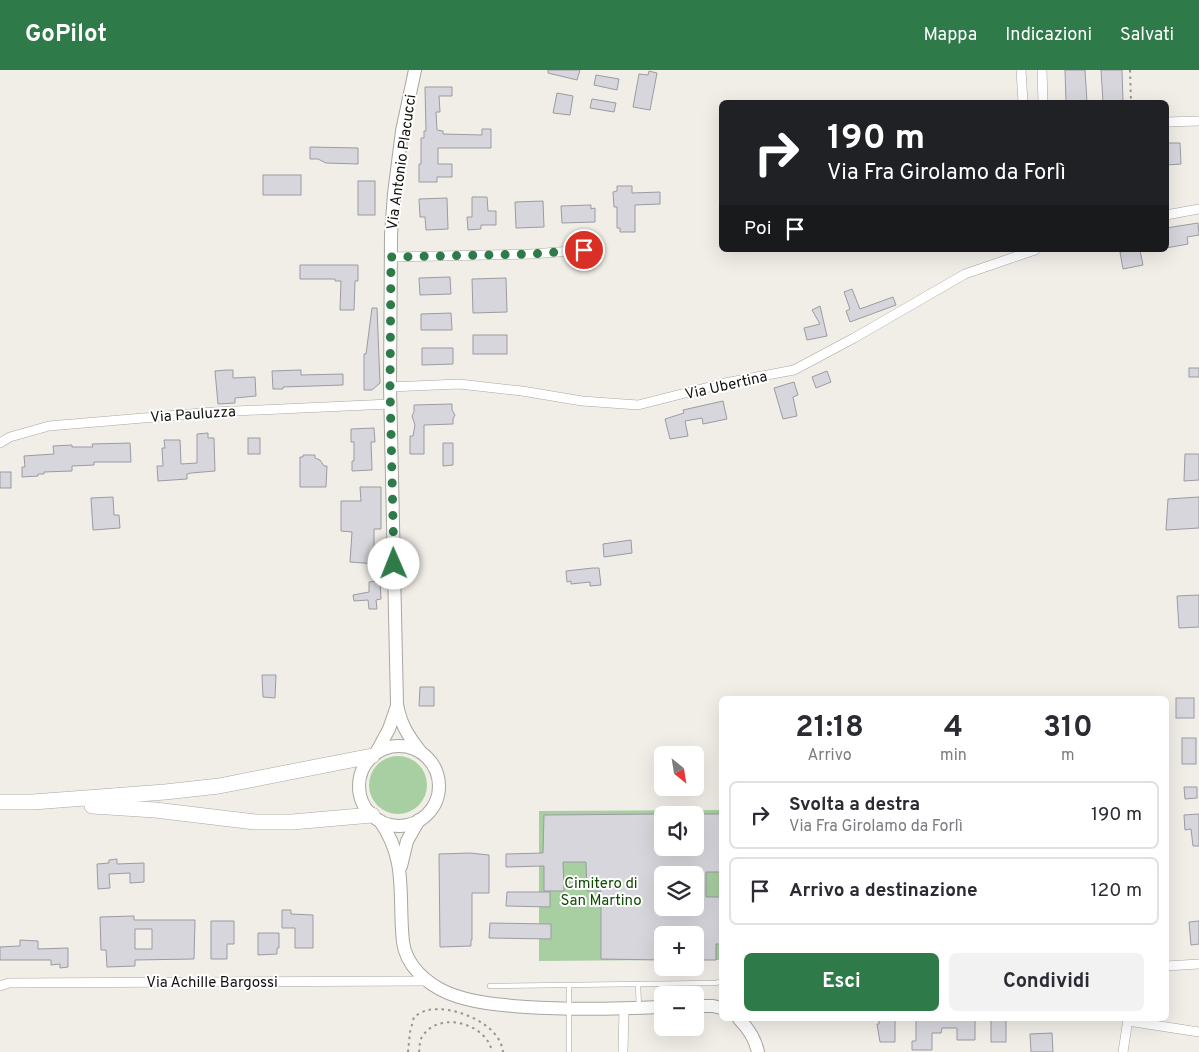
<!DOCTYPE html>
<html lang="it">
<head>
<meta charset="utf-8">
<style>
	body { margin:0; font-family:Overpass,sans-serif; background:#f2f2f3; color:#2b2b33; height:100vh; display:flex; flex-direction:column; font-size:19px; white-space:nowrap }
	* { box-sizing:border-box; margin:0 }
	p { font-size:16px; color:#7c7c81 }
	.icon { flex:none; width:28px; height:28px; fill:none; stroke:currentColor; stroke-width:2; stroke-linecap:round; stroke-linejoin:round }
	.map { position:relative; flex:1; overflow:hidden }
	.side { position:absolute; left:719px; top:626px; width:450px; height:325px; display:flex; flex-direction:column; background:#fff; border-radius:8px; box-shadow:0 5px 20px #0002 }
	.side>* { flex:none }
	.hud { position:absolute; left:719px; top:30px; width:450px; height:152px; border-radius:8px; box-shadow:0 5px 20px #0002; background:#202124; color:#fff; overflow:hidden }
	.needle { width:32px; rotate:150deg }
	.buttons { position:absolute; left:654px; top:676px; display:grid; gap:10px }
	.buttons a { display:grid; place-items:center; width:50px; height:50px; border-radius:8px; background:#fff; box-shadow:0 5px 20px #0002; font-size:25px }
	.pin { position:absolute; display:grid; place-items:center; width:42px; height:42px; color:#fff; margin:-21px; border:2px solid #fff; border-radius:50%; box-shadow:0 1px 5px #0007 }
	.me { position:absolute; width:55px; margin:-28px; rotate:359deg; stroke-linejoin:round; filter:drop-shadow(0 0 4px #0008) }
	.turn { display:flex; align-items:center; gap:18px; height:105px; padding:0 25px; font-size:22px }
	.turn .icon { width:65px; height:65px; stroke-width:2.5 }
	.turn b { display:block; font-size:35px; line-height:42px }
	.then { display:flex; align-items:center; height:48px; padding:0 25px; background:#0003; gap:10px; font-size:19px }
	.eta { display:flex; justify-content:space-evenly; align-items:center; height:85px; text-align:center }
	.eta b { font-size:30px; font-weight:700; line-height:35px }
	.button { display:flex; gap:10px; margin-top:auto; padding:10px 25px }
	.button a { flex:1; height:58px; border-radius:8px; background:#2e7a48; color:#fff; font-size:20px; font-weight:700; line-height:58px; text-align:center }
	.button a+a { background:#f2f2f3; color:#2b2b33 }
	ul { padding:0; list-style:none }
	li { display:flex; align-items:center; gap:15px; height:68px; margin:0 10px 8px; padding:0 15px; border:2px solid #e1e1e2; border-radius:8px }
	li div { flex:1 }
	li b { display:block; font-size:19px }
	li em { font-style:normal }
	header { display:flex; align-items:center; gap:30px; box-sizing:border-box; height:70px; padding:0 25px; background:#2e7a48; color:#fff }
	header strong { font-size:24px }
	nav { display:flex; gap:28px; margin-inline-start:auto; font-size:18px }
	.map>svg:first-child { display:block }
	.green { fill:#a8cfa1; fill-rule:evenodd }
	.building { fill:#d6d6dc; stroke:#9b9ba1; fill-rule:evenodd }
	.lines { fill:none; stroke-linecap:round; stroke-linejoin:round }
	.service-casing { stroke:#a9a6a1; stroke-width:5.5 }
	.minor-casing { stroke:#a9a6a1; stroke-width:10 }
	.secondary-casing { stroke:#a9a6a1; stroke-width:14 }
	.trunk-casing { stroke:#a9a6a1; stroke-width:16 }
	.path { stroke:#969490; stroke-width:2; stroke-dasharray:2.5 4; stroke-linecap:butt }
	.service { stroke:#fff; stroke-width:4.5 }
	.minor { stroke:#fff; stroke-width:9 }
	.secondary { stroke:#fff; stroke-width:12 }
	.trunk { stroke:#fff; stroke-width:15 }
	.route { stroke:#2e7a48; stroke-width:9; stroke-dasharray:0 16.2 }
	.labels { text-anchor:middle; stroke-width:4; stroke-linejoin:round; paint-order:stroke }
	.street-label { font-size:15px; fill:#131210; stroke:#fff }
	.park-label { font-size:15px; fill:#0e4c00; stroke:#fff }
</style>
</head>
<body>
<header>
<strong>GoPilot</strong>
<nav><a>Mappa</a><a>Indicazioni</a><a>Salvati</a></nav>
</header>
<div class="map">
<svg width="1199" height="982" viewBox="0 0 1199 982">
	<rect width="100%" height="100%" fill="#f1eee8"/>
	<g class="green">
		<circle cx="398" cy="715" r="29"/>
		<path d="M721,740V890H695V865H662V890L539,891V741ZM662,745H695V778H662ZM662,805H695V838H662Z"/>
	</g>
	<g class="building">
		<polygon points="548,0 580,0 577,10 548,3"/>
		<polygon points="1065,0 1085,0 1087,32 1066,32"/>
		<polygon points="1101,0 1122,0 1123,32 1103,32"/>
		<polygon points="649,1 657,3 650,40 633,37 639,4 648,5"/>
		<polygon points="596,5 619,9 617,20 594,15"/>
		<polygon points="425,17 452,17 452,26 439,26 440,42 436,42 437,60 443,61 443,64 482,65 482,59 491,59 491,78 438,78 438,94 452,94 452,107 437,107 437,112 419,112 419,94 421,94 421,68 424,68 424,61 426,61"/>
		<polygon points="557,23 573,26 570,45 553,43"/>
		<polygon points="592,29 616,33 614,42 590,38"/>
		<polygon points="1166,73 1180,73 1181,94 1166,95"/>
		<polygon points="310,77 358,78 358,94 326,93 318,89 310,89"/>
		<rect x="263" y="105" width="38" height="20"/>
		<rect x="358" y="111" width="17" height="34"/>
		<polygon points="617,116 632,116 632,123 660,122 660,134 635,135 635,162 620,162 620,158 617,158 617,137 614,137 613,122 617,121"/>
		<polygon points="472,127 487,127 488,141 496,141 496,155 481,155 481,159 468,160 467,147 472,147"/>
		<polygon points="447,128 448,159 426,160 425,147 420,147 419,129"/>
		<polygon points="543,131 544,157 516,158 515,132"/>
		<polygon points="591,135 591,139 595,138 595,152 562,153 561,136"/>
		<polygon points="1198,153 1199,165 1187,167 1188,174 1166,178 1166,158"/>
		<polygon points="1133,180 1140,180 1143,195 1123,199 1120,182"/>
		<polygon points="300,195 358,195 358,211 355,211 354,240 340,240 341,211 335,211 335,209 300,209"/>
		<polygon points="450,207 451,224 420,225 419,208"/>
		<polygon points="506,208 507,242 473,243 472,209"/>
		<polygon points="852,219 860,239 893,227 896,235 850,252 846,241 850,239 844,222"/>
		<polygon points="820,236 827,266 807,270 804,258 820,254 812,240"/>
		<polygon points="372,238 377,238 380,313 372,320 364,320 364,284 366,284"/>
		<polygon points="451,243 452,260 421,260 421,244"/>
		<rect x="473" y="265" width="34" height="19"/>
		<polygon points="422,278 453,278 453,294 422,295"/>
		<rect x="1189" y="298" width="10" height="9"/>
		<polygon points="227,300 233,300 233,308 255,307 256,326 235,328 235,333 218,334 215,301"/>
		<polygon points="301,300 301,305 343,304 343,315 283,317 283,319 273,319 272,301"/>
		<polygon points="827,301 831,312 816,318 812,307"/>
		<polygon points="794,312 798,325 793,327 797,346 783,349 774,318"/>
		<polygon points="723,331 727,349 703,354 702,348 685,351 688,366 670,369 665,349 684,343 683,340"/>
		<polygon points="452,334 452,340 455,345 453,349 453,354 424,355 424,384 410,384 410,366 413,366 415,355 412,346 414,342 414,335"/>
		<polygon points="374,358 375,372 371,372 372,400 352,401 352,391 354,391 354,372 351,372 351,359"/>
		<polygon points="208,363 208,368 214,368 215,401 191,403 187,404 187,409 158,411 157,396 163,396 162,378 165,378 164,370 180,370 181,394 197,393 197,364"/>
		<rect x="248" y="368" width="12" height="16"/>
		<polygon points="130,373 131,392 94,392 94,395 72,396 72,401 44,402 44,404 38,404 38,406 22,407 22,397 25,397 24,386 54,384 53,376 72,375 72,377 93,377 92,374"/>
		<polygon points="443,373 453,373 453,395 443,396"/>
		<polygon points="1185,384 1199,384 1199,410 1184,411"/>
		<polygon points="303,385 315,385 315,388 320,390 324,396 327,396 326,417 300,417 300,387 303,387"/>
		<rect x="0" y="402" width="11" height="16"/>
		<polygon points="360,417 381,417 381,459 374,459 374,479 377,479 376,494 350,492 352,462 341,461 341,431 361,431"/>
		<polygon points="113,427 114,445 119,445 120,458 93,460 91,428"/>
		<polygon points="1199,427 1199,458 1166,460 1168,429"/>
		<polygon points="631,470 632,483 604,487 603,474"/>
		<polygon points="593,498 599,498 601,515 590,516 590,512 571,514 571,511 567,512 566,501"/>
		<polygon points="380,511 381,529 376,530 377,539 369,539 368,530 354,531 353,525 369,522 369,512"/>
		<polygon points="1199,525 1199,557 1179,558 1177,526"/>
		<polygon points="262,605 276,605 275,628 263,627"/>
		<polygon points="420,617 434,617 434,636 419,636"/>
		<rect x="1176" y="628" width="18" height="20"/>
		<rect x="1182" y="668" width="14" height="26"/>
		<polygon points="1184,717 1197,717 1197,728 1185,729"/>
		<path d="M662,744V778H695V744H721V802H706V827H721V874H716V890H695V865H662V890L601,889V821H587L586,792H563L564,821H544V796L506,797V784L543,783L544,745ZM662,805H695V838H662Z"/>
		<polygon points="1199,744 1199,776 1193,776 1191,759 1185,760 1184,745"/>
		<polygon points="470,783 489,785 489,823 472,823 472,870 471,870 471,876 440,877 439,784"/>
		<polygon points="117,789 117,794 144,793 144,812 130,813 130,803 109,804 110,818 98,819 97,794 109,793 109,790"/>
		<polygon points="507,822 550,822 550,837 506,836"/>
		<polygon points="282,840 291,840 291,844 313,845 313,878 295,878 295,858 282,858"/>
		<path d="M134,846V850H195L194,889L135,890V896L107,897L106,880H101L100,847ZM135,859H152V879H135Z"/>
		<polygon points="211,851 234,851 234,874 227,874 227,889 211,889"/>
		<polygon points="1199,851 1199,874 1191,875 1189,852"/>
		<polygon points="490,853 551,854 551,869 489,868"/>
		<polygon points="258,863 279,863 279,878 277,878 277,884 258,885"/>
		<polygon points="20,870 38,871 38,879 68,878 68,897 60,898 60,894 51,895 51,890 0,890 0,877 20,876"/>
		<polygon points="879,949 895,949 895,972 880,972 877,954 879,954"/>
		<polygon points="916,949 975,949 975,970 957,970 957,958 942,958 941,963 932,963 932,980 912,980 912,971 916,971"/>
		<rect x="991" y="949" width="15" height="23"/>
		<polygon points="1052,963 1053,982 1031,982 1030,964"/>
	</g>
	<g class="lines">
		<g class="service-casing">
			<g id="service">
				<polyline points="638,914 639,938"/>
				<polyline points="569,915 569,982"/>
				<polyline points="490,916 716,913 721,911"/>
			</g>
		</g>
		<g class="minor-casing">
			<g id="minor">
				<polyline points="1021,0 1023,32"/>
				<polyline points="1042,0 1043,32"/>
				<polyline points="1166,52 1199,51"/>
				<polyline points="1166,145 1199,139"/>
				<polyline points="391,187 532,184 584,180"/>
				<polyline points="390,317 459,314 522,321 582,331 638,335 725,313 794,300 854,268 965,204 1035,180"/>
				<polyline points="0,373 10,367 49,356 214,342 390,334"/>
				<polyline points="1166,896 1199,894"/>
				<polyline points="0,916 9,913 426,911"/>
				<polyline points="1128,951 1199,962"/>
				<polyline points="623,982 624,938"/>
				<polyline points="1123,982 1128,949"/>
			</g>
		</g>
		<g class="secondary-casing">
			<g id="secondary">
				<path d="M415,0L402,61L394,124L391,165L390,317L397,634C400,653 408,666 420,681"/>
				<circle cx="399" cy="716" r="40"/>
				<polyline points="376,683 389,659 397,636"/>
				<path d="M380,751C408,791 398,826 403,872C406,896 427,914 448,923C472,933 501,935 526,937C572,940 617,939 662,937"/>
				<polyline points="401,796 407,771 419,750"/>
				<polyline points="695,936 713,936 721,938"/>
				<path d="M739,949C749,959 755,968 758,982"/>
			</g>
		</g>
		<g class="trunk-casing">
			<g id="trunk">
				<polyline points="0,732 33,732 165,722 219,716 372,686"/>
				<polyline points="92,736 155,740 255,752 292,752 372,745"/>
			</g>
		</g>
		<g class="path">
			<polyline points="1130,0 1131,32"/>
			<path d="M408,982L410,962L414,947C418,944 423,941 428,940C453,935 500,953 503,982"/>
			<path d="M419,982C420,977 419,971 422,967C438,940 487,953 492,982"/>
		</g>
		<use href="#service" class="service"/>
		<use href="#minor" class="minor"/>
		<use href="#secondary" class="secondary"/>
		<use href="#trunk" class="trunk"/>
	</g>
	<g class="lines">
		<polyline class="route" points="394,494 390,318 391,187 532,184 584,180"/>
	</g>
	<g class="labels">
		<g class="street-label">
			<text transform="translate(401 92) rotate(-82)" y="5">Via Antonio Placucci</text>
			<text transform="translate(726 315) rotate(-13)" y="5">Via Ubertina</text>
			<text transform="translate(193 344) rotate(-4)" y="5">Via Pauluzza</text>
			<text x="212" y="917">Via Achille Bargossi</text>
		</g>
		<g class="park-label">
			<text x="601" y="818">Cimitero di<tspan x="601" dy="17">San Martino</tspan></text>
		</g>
	</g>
</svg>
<div class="buttons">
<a><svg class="needle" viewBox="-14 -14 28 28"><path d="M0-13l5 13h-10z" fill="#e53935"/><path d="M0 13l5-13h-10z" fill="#7c7c81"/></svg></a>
<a><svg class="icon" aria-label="sound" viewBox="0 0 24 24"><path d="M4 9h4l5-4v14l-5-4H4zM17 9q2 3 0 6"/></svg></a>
<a><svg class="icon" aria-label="layers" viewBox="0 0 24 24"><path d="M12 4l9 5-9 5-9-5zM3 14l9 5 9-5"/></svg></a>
<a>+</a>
<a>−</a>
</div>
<div class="pin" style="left:584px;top:180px;background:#d93025"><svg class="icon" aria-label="arrive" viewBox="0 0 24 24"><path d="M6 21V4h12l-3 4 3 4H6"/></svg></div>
<svg class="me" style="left:394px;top:494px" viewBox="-20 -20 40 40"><circle r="19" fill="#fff"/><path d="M0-13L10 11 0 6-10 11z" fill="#2e7a48"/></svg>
<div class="hud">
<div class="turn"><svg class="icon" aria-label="right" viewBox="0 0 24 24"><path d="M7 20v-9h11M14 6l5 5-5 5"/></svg><div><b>190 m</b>Via Fra Girolamo da Forlì</div></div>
<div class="then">Poi<svg class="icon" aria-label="arrive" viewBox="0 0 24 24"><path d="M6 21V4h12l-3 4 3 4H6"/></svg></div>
</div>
<section class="side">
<div class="eta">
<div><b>21:18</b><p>Arrivo</p></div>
<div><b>4</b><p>min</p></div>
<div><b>310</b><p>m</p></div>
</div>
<ul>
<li><svg class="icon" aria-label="right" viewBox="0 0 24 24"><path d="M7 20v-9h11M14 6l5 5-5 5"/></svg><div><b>Svolta a destra</b><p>Via Fra Girolamo da Forlì</p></div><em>190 m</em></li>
<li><svg class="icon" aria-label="arrive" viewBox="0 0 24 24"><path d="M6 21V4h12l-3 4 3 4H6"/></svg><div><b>Arrivo a destinazione</b></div><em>120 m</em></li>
</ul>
<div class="button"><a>Esci</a><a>Condividi</a></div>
</section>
</div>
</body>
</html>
